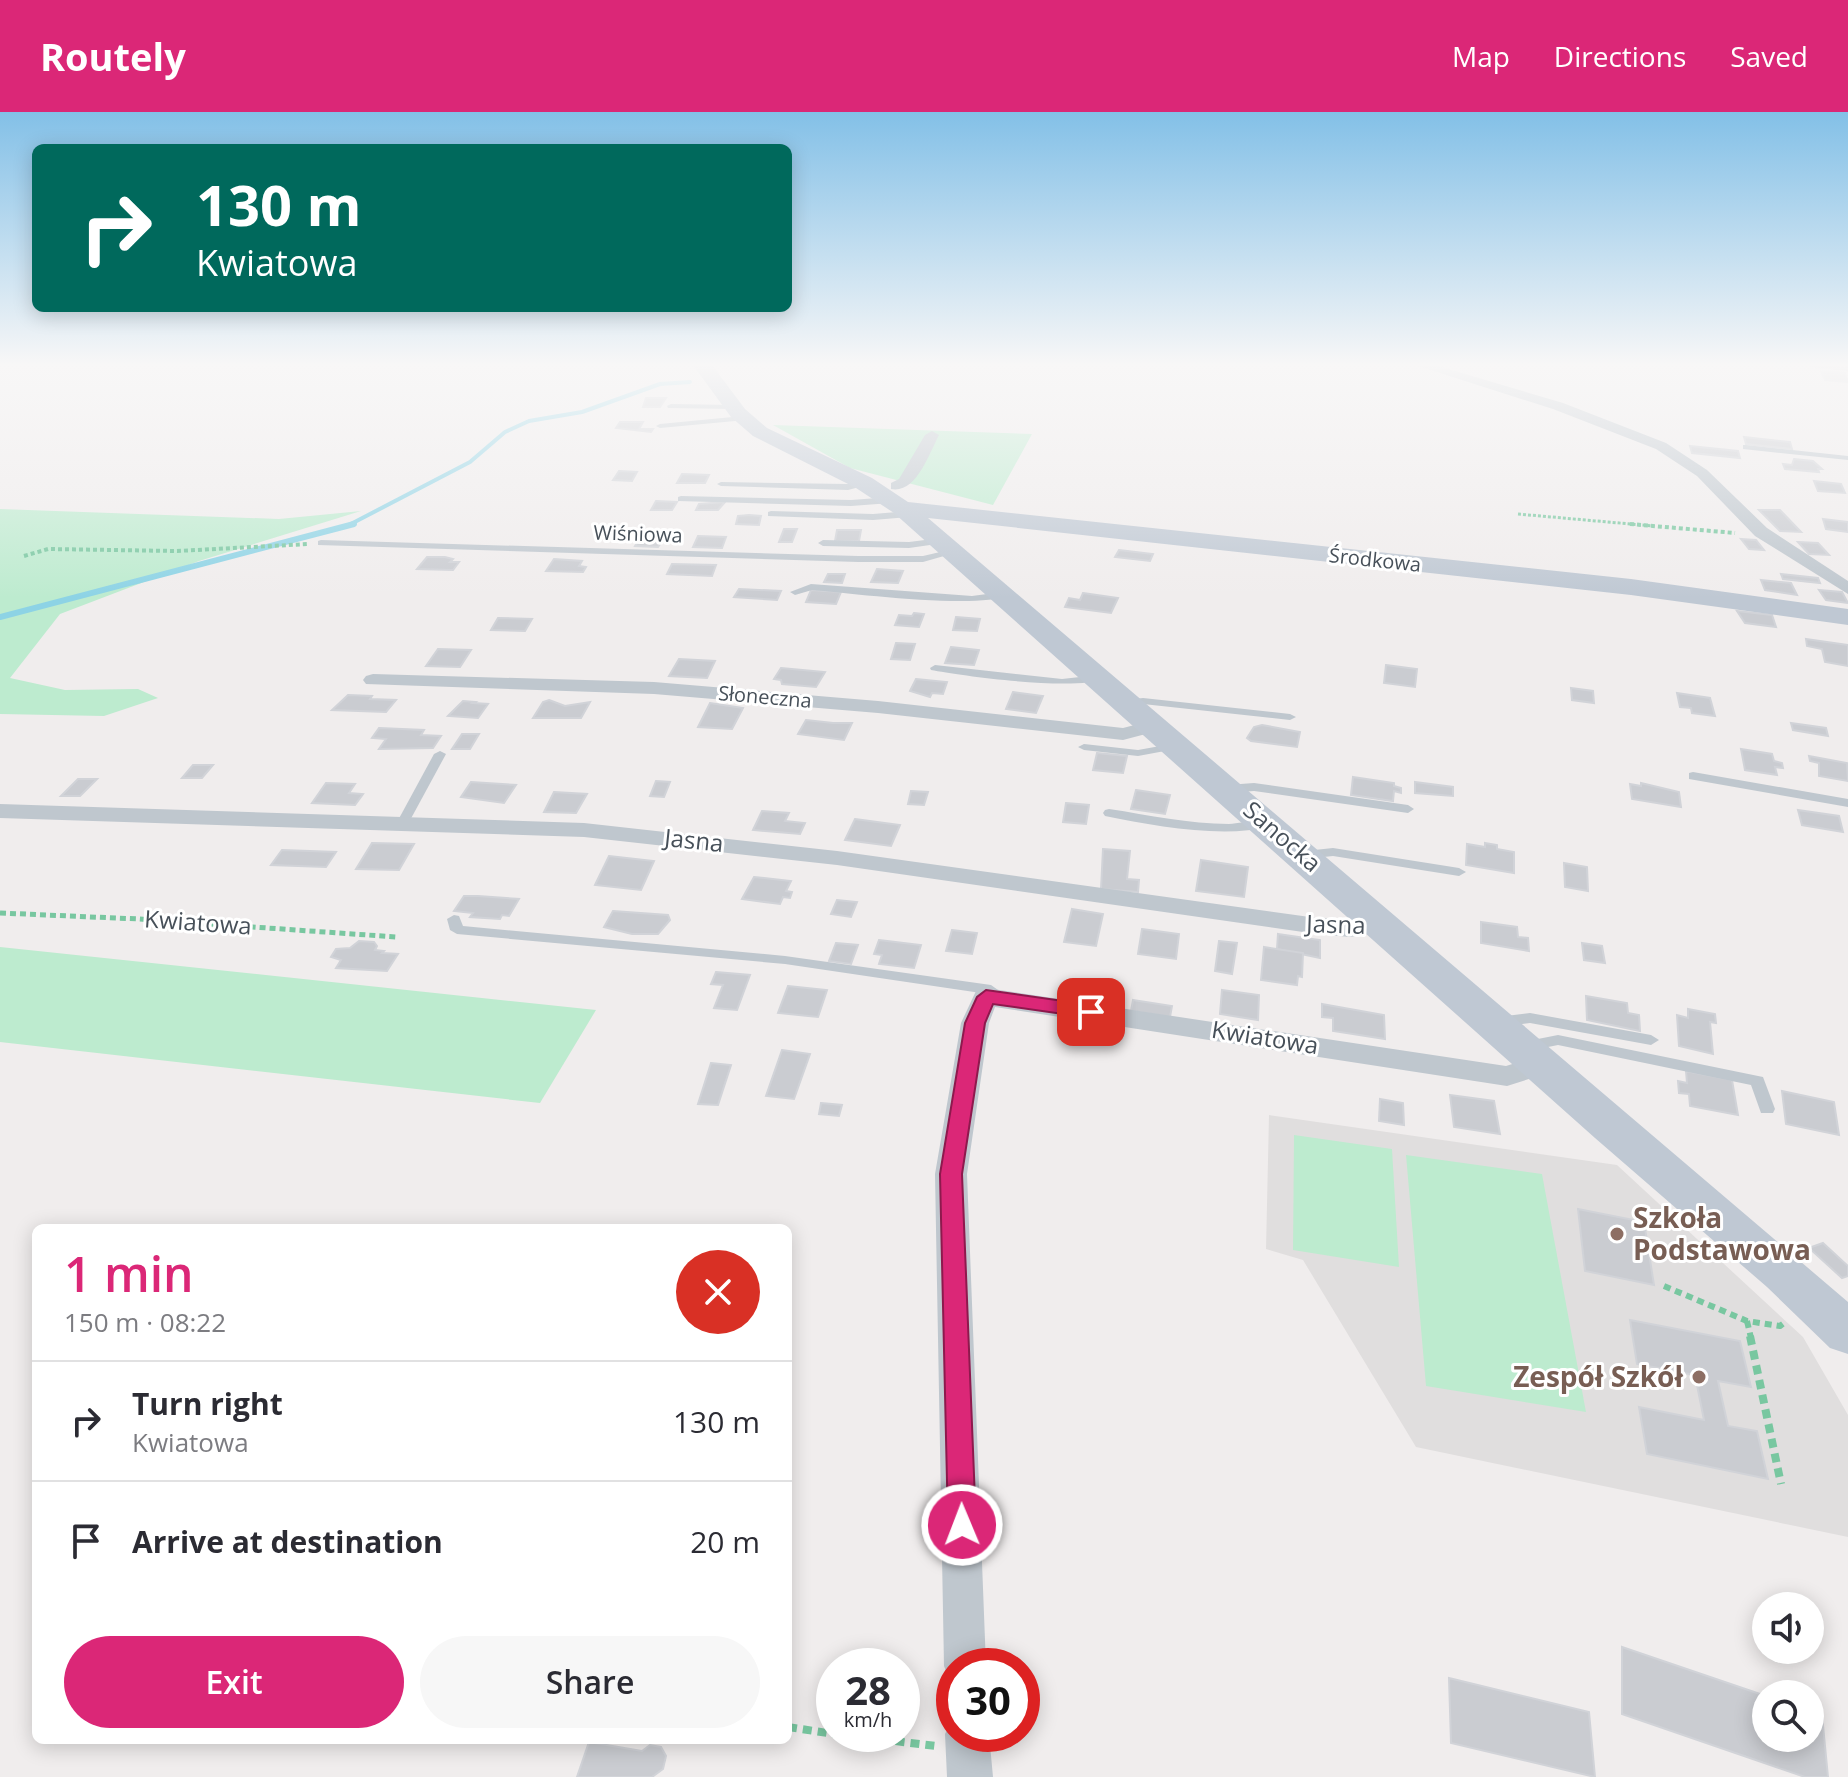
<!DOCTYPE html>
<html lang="en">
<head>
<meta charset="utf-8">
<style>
	body { margin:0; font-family:"Open Sans",sans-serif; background:#f7f7f7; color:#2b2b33; height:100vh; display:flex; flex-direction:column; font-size:30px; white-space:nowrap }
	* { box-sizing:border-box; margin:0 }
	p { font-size:26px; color:#7c7c81 }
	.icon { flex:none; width:44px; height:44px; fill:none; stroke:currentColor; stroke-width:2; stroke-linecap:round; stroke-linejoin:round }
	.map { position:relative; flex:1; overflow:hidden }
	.panel { position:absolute; left:32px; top:1112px; width:760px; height:520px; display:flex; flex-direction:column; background:#fff; border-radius:12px; box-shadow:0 4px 20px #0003 }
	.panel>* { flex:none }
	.top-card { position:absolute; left:32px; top:32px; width:760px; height:168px; border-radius:12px; box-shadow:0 4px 20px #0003; background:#00695c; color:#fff; overflow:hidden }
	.fabs { position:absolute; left:1752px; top:1480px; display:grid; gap:16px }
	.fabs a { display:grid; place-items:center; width:72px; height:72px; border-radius:50%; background:#fff; box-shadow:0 4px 20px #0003; font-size:40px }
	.speed { position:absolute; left:816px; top:1536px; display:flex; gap:16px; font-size:40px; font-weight:700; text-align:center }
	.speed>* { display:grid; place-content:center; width:104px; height:104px; border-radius:50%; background:#fff; box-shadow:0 4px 20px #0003; line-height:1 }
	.speed small { font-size:20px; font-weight:400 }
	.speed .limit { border:12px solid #d22; background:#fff; color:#111 }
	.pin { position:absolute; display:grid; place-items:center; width:68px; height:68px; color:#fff; margin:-34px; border-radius:16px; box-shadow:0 4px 12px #0006 }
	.me { position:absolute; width:88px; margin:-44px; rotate:359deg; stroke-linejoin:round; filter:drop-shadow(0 0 6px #0008) }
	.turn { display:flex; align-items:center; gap:28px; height:168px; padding:0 32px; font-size:36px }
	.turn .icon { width:104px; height:104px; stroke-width:2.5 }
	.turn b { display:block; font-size:56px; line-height:68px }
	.round { display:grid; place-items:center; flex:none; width:84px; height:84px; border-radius:42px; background:#f7f7f7 }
	.summary { display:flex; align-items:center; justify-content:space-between; height:136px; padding:0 32px }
	h1 { font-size:48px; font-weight:600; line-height:60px; color:#db2777 }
	.cta { display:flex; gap:16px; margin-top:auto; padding:16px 32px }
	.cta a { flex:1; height:92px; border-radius:48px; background:#db2777; color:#fff; font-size:32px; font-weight:600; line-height:92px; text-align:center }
	.cta a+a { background:#f7f7f7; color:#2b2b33 }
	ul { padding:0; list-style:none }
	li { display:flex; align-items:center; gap:24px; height:120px; padding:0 32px; border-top:2px solid #e1e1e2 }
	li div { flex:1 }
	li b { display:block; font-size:30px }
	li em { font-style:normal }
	header { display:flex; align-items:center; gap:48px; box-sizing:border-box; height:112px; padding:0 40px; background:#db2777; color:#fff }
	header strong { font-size:38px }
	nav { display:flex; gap:44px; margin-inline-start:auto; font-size:28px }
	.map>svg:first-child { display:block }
	.education { fill:#e0dede }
	.green { fill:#bdebcf }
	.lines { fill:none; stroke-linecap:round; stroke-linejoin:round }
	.stream-far1 { stroke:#8dd3e5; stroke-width:4 }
	.stream { stroke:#8dd3e5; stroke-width:6 }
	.building { fill:#caccd1; stroke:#d1d3d8; stroke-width:2 }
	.path-far4 { stroke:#78c7a0; stroke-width:3; stroke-dasharray:3 2; stroke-linecap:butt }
	.path-far3 { stroke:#78c7a0; stroke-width:4; stroke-dasharray:4 3; stroke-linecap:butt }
	.path-far2 { stroke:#78c7a0; stroke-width:5; stroke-dasharray:6 4; stroke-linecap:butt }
	.path-far1 { stroke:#78c7a0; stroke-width:6; stroke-dasharray:7 5; stroke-linecap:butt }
	.path { stroke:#78c7a0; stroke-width:8; stroke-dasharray:9 6; stroke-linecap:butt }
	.lane { fill:#bfc7ce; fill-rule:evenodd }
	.street { fill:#bfc7ce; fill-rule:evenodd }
	.secondary { fill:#bfc8d3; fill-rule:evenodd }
	.route { fill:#db2777; stroke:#8e194d; stroke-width:2 }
	.education-dot { fill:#8d6e63; stroke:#fff; stroke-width:3 }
	.labels { text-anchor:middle; stroke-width:6; stroke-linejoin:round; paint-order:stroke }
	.far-street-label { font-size:20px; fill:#475059; stroke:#fff }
	.street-label { font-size:24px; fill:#475059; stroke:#fff }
	.near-education-label { font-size:28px; font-weight:bold; fill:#785e54; stroke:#fff; text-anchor:start }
</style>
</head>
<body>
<header>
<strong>Routely</strong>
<nav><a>Map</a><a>Directions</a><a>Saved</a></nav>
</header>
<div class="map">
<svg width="1848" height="1665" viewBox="0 0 1848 1665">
	<rect width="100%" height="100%" fill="#f0eded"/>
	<polygon class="education" points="1269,1003 1617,1053 1803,1225 1848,1303 1848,1425 1416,1335 1303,1148 1266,1137"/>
	<g class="green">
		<polygon points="773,313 1032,322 993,393 850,356"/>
		<polygon points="0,397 279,407 361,399 199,449 60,502 10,566 65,578 138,577 158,586 104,604 0,602"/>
		<polygon points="0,835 596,898 540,991 0,930"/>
		<polygon points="1294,1023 1392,1037 1399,1155 1293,1138"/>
		<polygon points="1406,1043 1542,1062 1586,1300 1426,1274"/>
	</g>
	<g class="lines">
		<polyline class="stream-far1" points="347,414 470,350 505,320 529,309 582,300 660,272 690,270"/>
		<polyline class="stream" points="0,505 354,412"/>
	</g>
	<g class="building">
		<polygon points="1821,259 1845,261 1848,270 1825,268"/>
		<polygon points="646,286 666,286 660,295 643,295"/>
		<polygon points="620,310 643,310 639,317 653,317 651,320 616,316"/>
		<polygon points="1744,325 1790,330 1792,337 1746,332"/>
		<polygon points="1690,334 1738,339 1740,346 1692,341"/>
		<polygon points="1794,347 1813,349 1822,357 1818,357 1819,360 1785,357 1783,352 1792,353"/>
		<polygon points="619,359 637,360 632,369 613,368"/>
		<polygon points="682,362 709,363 705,371 677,371"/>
		<polygon points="1814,369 1841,372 1845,381 1818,379"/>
		<polygon points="656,389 677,390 672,398 651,398"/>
		<polygon points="725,390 718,398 696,398 699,392"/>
		<polygon points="1759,398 1780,398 1801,420 1780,419"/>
		<polygon points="738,404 749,403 761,404 759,413 736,412"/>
		<polygon points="1823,407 1848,410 1848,420 1826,417"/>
		<polygon points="784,417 797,417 792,430 779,430"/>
		<polygon points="837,418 861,418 859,429 835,429"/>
		<polygon points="698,424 726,425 722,436 693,435"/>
		<polygon points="640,426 663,428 658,435 635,434"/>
		<polygon points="1741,427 1756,428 1764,438 1749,437"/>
		<polygon points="1798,430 1818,431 1829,443 1809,442"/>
		<polygon points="1119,438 1153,442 1150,449 1115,445"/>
		<polygon points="427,445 445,445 453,447 450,450 459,450 453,458 417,457"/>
		<polygon points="554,447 582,449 579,454 586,455 583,460 546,459"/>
		<polygon points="672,452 716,453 712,464 667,462"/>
		<polygon points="877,457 903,459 898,471 871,470"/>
		<polygon points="828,462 845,462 842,471 824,470"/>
		<polygon points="1781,462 1818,466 1820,471 1783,467"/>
		<polygon points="1761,468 1791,471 1797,483 1765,478"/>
		<polygon points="739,477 781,479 777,488 734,485"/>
		<polygon points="811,478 841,480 836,492 806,490"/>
		<polygon points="1819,478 1842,480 1848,491 1826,488"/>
		<polygon points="1083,481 1118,486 1111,501 1065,495 1069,486 1080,488"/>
		<polygon points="1737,499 1772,503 1776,515 1745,511"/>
		<polygon points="914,501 924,502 919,515 895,513 899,503 912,504"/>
		<polygon points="956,505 980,507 977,519 953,518"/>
		<polygon points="498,506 532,507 525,519 491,518"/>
		<polygon points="1806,527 1848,533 1848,554 1825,550 1822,537 1807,534"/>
		<polygon points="896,531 915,532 910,548 891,547"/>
		<polygon points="951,535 979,538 974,553 945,551"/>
		<polygon points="438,537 471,538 460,555 426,554"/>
		<polygon points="679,547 715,549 707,566 669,564"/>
		<polygon points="1386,553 1417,557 1415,575 1384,571"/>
		<polygon points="781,556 825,560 816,575 782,572 781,568 774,567"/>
		<polygon points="916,567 947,570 943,582 932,581 930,585 910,579"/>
		<polygon points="1571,576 1593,579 1594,591 1572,588"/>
		<polygon points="1013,580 1043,584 1036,601 1006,597"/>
		<polygon points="1677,581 1710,586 1715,604 1692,601 1691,596 1680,595"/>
		<polygon points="348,583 372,584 370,587 396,588 386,600 332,598"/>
		<polygon points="549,588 565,594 590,590 581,606 533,606 543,590"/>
		<polygon points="463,589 475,590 473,591 488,592 478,606 448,604"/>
		<polygon points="710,591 743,596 732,617 698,615"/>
		<polygon points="806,608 833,611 852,611 844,628 798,622"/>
		<polygon points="1791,611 1826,616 1828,624 1793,618"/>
		<polygon points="1262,613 1300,620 1297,635 1251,629 1247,626 1254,615"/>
		<polygon points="379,616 424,618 421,623 441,624 433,636 379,637 386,627 372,626"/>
		<polygon points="462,622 479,622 470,637 452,637"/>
		<polygon points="1741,637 1772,642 1774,649 1782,651 1783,656 1775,655 1777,663 1745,658"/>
		<polygon points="1097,641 1127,644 1123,661 1093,658"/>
		<polygon points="1809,644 1847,651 1848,669 1819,664 1819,651 1810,649"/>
		<polygon points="193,653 213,653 202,666 182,666"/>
		<polygon points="1353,665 1394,671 1394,674 1401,676 1401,681 1394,679 1393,689 1351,683"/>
		<polygon points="78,667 97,667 80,684 61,684"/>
		<polygon points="656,669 670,670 664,685 650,684"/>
		<polygon points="471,670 516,673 504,691 461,685"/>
		<polygon points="1415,670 1453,675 1453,684 1415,681"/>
		<polygon points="326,671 355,672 349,681 363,682 355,693 312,691"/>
		<polygon points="1641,671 1679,680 1681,695 1632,687 1630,672 1641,674"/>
		<polygon points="1136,678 1170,683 1165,702 1131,697"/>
		<polygon points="911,679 928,680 924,693 908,692"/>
		<polygon points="554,680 587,682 576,701 544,700"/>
		<polygon points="1066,691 1089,693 1086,712 1063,710"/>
		<polygon points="1798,698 1839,704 1843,720 1802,713"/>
		<polygon points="762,699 789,701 785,709 805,711 800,722 753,718"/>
		<polygon points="855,707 900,713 891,734 845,728"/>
		<polygon points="372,731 414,732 399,758 356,757"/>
		<polygon points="1485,731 1497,733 1497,737 1514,740 1514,761 1466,753 1467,732 1485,735"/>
		<polygon points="1103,737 1130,739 1127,767 1139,768 1138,780 1101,777"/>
		<polygon points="282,738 336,740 326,755 271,753"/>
		<polygon points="609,744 654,749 641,778 595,773"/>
		<polygon points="1201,748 1248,755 1244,785 1196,779"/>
		<polygon points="1564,751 1587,755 1588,779 1565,775"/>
		<polygon points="754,765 791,769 786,779 792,780 790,786 783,785 780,792 742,787"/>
		<polygon points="464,784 478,784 519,787 509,804 502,803 500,807 470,805 473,801 454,799"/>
		<polygon points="837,788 857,790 851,805 831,802"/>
		<polygon points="1072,797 1103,802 1096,834 1064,830"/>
		<polygon points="613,799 668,803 670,808 658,822 632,822 604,815"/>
		<polygon points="1481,810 1517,815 1518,825 1528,826 1529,839 1481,831"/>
		<polygon points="1142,817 1179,822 1176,847 1138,842"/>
		<polygon points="952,818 977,821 972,842 946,839"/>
		<polygon points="1278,822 1320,828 1320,846 1277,837"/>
		<polygon points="879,828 921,833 914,856 879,852 882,843 874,842"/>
		<polygon points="359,829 374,830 377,834 375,838 384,839 382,841 398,842 387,859 336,856 341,848 331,845 336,837 350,836"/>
		<polygon points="1219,829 1237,831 1232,862 1215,859"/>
		<polygon points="836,831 858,833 851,852 829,849"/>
		<polygon points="1582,831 1602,834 1605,851 1584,848"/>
		<polygon points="1264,835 1303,841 1302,865 1298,864 1297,873 1261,868"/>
		<polygon points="716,860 750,863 737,898 714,896 723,873 711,872"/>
		<polygon points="788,874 827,878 818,905 778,901"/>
		<polygon points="1222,878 1259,883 1258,908 1220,902"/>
		<polygon points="1586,884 1627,891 1628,901 1639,903 1640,919 1587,908"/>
		<polygon points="1133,888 1172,894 1170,905 1131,899"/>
		<polygon points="1322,892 1384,903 1385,927 1333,919 1333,906 1322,905"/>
		<polygon points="1688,897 1715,902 1716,911 1710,910 1713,942 1679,934 1677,903 1688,906"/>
		<polygon points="782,938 810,942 794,987 766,984"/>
		<polygon points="711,951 731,953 718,993 698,992"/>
		<polygon points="1686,959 1732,968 1738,1003 1690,994 1689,982 1679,981 1678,969 1687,971"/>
		<polygon points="1782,979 1834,990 1839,1023 1786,1012"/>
		<polygon points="1450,983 1494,989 1500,1022 1454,1015"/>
		<polygon points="1380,987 1403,991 1404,1013 1379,1009"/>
		<polygon points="821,991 842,993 839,1004 819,1002"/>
		<polygon points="1578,1097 1644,1110 1654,1173 1585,1159"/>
		<polygon points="1823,1131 1848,1154 1848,1164 1842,1166 1809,1136"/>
		<polygon points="1630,1208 1740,1229 1751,1275 1718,1269 1728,1314 1757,1319 1768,1367 1647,1342 1639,1295 1704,1308 1695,1263 1637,1252"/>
		<polygon points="1622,1535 1766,1584 1766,1626 1810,1626 1810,1599 1822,1603 1828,1665 1805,1665 1622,1602"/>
		<polygon points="1449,1566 1589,1600 1595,1665 1451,1631"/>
		<polygon points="589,1630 642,1639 650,1633 661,1635 666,1644 663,1657 652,1665 577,1665"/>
	</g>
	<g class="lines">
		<polyline class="path-far4" points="1518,402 1653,414"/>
		<g class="path-far3">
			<polyline points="1630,412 1735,421"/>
			<polyline points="24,444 48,437 177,439 308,432"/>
		</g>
		<polyline class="path-far2" points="0,801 139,807 396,825"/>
		<g class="path-far1">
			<polyline points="1664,1174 1747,1209 1780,1214 1784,1211"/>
			<polyline points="1747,1209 1751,1226"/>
		</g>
		<g class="path">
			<polyline points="1750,1224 1781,1372"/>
			<polyline points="788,1615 834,1622"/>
			<polyline points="836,1622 936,1634"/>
		</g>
		<g class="lane">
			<polygon points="1807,253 1848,255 1848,259 1810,255"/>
			<polygon points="671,292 733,293 737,295 733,297 668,296 667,294"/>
			<polygon points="743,304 746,304 746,308 660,316 656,314 660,312"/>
			<polygon points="1746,333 1848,344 1848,348 1743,337 1743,333"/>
			<polygon points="864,369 868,371 867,373 848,378 721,374 717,372 721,370 848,372"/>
			<polygon points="681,384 851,388 891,385 895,388 891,391 851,394 678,389 678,385"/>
			<polygon points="771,399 873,402 909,399 913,402 909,405 873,408 768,404 768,400"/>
			<polygon points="941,426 944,427 944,431 909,436 823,434 818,431 823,428 909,430"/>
			<polygon points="321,428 858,444 923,444 953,437 958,440 923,450 858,450 318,433 318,429"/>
			<path d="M811,472L972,484L1002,480L1007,483C981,498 849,481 812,478L795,483L790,480Z"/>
			<path d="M935,553L1062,567L1098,563L1103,566C1081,580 962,564 931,558L930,556Z"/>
			<polygon points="1143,586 1290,602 1296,605 1290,608 1143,592 1127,594 1121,591 1127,588"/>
			<polygon points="1177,631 1183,634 1181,636 1138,644 1084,638 1078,635 1084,632 1138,638"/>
			<polygon points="440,639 446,642 408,712 402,716 398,715 396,712 434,642"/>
			<polygon points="1693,660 1848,687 1848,695 1689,667 1689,661"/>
			<polygon points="1254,671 1408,693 1414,697 1408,701 1254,679 1227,681 1221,677 1227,673"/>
			<path d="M1109,697C1149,703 1189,712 1229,712C1242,711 1262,705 1272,712L1270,715C1220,726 1155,714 1105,704L1103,701L1105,698Z"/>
			<polygon points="1333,736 1459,756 1466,760 1459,764 1333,744 1305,747 1299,743 1305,739"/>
			<path d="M454,803L459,804L463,814L785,844L991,873L998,878C993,885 990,890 981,887L979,884L981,881L785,852L457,822L450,818L447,807Z"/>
			<polygon points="1530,901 1651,923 1659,928 1651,933 1530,911 1498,915 1491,910 1498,905"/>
			<polygon points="1558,923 1763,965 1775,997 1773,1001 1761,1001 1751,973 1558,933 1528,939 1523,938 1520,934 1523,930"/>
		</g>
		<g class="street">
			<polygon points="1415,253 1435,253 1563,291 1666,331 1707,358 1767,416 1848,469 1848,482 1755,424 1697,364 1656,337 1553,297"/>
			<path d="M932,319L939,323C929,342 916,382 891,377V371L899,367L925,323Z"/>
			<polygon points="373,562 654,570 878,589 1123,616 1154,608 1164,614 1161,618 1123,628 878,601 654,582 366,572 363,568 366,564"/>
			<polygon points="0,692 584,711 837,739 1317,806 1392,808 1396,813 1392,818 1350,825 1317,822 837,753 584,725 0,706"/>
			<polygon points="986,876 1506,954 1541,943 1551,946 1555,953 1551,960 1507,974 995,895 989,911 967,1062 986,1554 954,1554 954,1571 950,1569 944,1554 935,1062 961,911 976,879"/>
			<polygon points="954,1605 954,1622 989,1622 993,1665 947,1665 945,1622"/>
		</g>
		<polygon class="secondary" points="693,253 712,253 745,297 767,316 872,366 908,390 1631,467 1848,497 1848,513 1631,483 928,406 1848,1190 1848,1242 1830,1236 1767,1175 1595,1026 894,401 856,376 753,324 731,305"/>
	</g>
	<linearGradient id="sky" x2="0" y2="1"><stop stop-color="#83c0e7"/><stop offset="0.52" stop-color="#f8f7f7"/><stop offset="1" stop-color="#f8f7f7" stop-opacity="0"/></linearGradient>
	<rect width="1848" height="486" fill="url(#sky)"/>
	<polygon class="route" points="986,878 1091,893 1101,900 1091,906 993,892 985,911 962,1062 976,1413 972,1422 962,1426 952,1422 948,1413 940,1062 965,911 977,885"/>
	<g class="education-dot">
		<circle cx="1617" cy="1122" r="8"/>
		<circle cx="1699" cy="1265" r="8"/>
	</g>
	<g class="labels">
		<g class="far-street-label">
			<text transform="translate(638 422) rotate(2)" y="7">Wiśniowa</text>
			<text transform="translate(1375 448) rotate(6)" y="7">Środkowa</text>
			<text transform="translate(765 585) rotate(5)" y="7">Słoneczna</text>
		</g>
		<g class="street-label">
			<text transform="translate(1282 725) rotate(41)" y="8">Sanocka</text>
			<text transform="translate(694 729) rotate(6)" y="8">Jasna</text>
			<text transform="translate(198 811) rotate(4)" y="8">Kwiatowa</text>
			<text transform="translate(1336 813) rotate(2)" y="8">Jasna</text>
			<text transform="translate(1265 926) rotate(9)" y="8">Kwiatowa</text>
		</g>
		<g class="near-education-label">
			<text x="1633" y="1116">Szkoła<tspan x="1633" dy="32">Podstawowa</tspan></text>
			<text x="1683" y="1275" text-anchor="end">Zespół Szkół</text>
		</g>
	</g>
</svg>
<div class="fabs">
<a><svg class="icon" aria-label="sound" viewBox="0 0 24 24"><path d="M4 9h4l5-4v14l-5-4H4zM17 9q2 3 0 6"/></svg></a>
<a><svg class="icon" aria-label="search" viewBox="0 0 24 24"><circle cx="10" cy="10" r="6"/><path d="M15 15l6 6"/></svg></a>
</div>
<div class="speed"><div>28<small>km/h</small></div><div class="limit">30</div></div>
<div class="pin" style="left:1091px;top:900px;background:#d93025"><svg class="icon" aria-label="arrive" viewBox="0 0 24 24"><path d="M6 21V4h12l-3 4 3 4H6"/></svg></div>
<svg class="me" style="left:962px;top:1413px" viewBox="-20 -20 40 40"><circle r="17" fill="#db2777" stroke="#fff" stroke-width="3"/><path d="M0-11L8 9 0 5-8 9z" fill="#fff"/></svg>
<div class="top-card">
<div class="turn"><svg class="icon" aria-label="right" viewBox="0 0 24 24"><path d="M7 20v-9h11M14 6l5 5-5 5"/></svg><div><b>130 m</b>Kwiatowa</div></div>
</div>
<section class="panel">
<div class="summary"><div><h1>1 min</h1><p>150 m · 08:22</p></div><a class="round" style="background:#d93025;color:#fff"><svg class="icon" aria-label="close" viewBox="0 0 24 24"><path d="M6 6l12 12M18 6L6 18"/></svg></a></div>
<ul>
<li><svg class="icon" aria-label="right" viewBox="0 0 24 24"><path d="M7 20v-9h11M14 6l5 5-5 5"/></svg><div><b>Turn right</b><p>Kwiatowa</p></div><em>130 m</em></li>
<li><svg class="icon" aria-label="arrive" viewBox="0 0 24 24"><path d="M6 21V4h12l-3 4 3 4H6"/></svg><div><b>Arrive at destination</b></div><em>20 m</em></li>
</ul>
<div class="cta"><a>Exit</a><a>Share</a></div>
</section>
</div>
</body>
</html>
